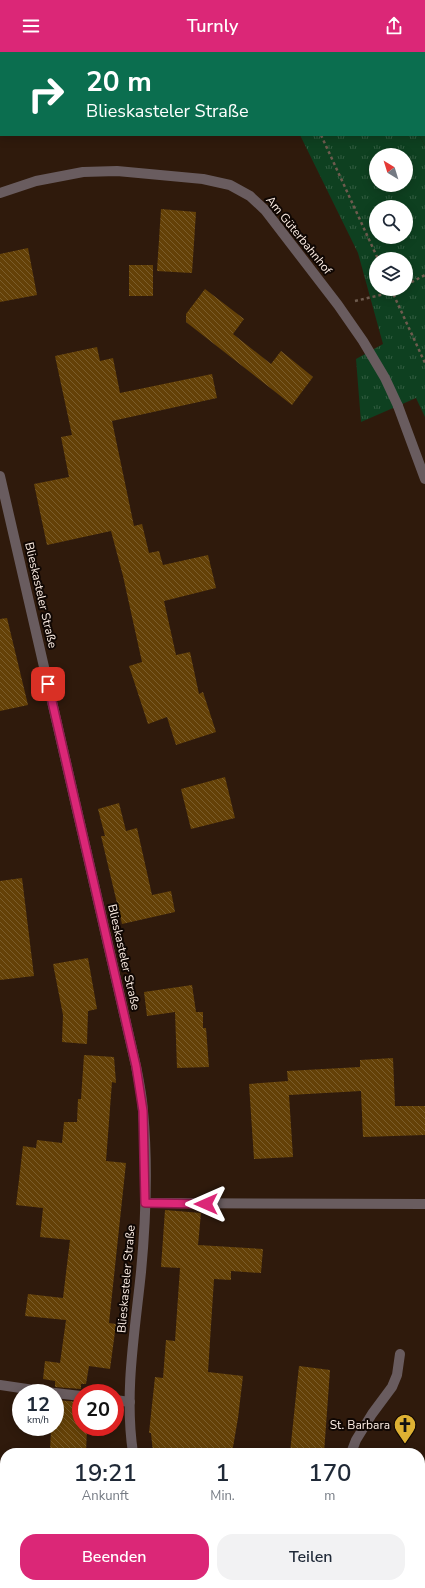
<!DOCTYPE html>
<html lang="de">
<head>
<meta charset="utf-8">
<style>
	body { margin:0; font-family:"Nunito Sans",sans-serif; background:#f2f2f3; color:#1f2937; height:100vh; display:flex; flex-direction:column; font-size:15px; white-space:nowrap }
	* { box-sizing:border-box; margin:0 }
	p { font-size:13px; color:#747a83 }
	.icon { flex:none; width:22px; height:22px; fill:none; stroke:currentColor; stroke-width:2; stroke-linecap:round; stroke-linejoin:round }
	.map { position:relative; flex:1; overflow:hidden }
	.panel { position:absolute; left:0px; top:1396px; width:425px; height:140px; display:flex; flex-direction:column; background:#fff; border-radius:16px 16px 0 0; box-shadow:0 2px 10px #0003 }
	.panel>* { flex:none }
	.hud { position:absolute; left:0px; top:0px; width:425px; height:84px; box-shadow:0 2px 10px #0003; background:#0b6e4f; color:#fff; overflow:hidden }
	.needle { width:26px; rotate:322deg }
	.controls { position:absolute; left:369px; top:96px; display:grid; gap:8px }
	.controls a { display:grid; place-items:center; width:44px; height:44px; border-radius:50%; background:#fff; box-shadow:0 2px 10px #0003; font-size:20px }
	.speed { position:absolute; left:12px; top:1332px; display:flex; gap:8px; font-size:20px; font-weight:700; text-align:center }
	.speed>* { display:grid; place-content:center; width:52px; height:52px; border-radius:50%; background:#fff; box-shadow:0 2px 10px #0003; line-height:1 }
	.speed small { font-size:10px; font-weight:400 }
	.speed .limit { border:6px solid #d22; background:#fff; color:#111 }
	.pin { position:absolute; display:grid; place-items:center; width:34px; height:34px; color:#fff; margin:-17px; border-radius:8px; box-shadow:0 2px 6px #0006 }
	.me { position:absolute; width:44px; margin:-22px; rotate:270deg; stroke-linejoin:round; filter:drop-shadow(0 0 3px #0008) }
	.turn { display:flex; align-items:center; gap:14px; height:84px; padding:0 20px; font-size:18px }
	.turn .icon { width:52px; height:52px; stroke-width:2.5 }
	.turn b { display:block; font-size:28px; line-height:34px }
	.eta { display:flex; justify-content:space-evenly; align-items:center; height:68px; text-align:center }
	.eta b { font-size:24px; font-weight:600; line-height:28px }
	.button { display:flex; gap:8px; margin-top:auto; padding:8px 20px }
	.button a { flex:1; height:46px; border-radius:16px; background:#db2777; color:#fff; font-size:16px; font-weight:600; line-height:46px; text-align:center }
	.button a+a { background:#f2f2f3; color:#1f2937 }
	header { display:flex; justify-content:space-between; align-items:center; height:52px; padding:0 20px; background:#db2777; color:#fff; font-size:18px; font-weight:600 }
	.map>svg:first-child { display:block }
	.grass { fill:url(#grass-tufts); fill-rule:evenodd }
	.garden { fill:#0e4020 }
	.building { fill:url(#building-back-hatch) }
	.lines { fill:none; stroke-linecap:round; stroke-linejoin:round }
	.path { stroke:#6e5b4e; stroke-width:2.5; stroke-dasharray:3 3; stroke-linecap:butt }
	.service { stroke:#695c5f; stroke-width:10 }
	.minor { stroke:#695c5f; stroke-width:10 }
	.tertiary { stroke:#695c5f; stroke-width:10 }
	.route-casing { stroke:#8e194d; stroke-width:10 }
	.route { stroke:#db2777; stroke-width:7 }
	.labels { text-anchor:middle; stroke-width:4; stroke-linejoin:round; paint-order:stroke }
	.street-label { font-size:12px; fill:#feefe6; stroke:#100703 }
	.poi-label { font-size:12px; fill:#feefe6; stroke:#100703; text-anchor:end }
</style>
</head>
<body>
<header><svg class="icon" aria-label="menu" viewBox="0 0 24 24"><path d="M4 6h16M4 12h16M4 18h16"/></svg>Turnly<svg class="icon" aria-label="share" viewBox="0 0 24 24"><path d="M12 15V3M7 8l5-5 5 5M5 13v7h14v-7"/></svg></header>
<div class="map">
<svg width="425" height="1536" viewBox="0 0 425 1536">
	<defs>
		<pattern id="grass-tufts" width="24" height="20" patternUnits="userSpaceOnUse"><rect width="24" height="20" fill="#0e4020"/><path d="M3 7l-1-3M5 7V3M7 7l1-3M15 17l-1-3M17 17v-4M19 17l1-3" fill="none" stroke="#325c40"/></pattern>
		<pattern id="building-back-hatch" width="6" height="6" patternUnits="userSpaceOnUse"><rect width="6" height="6" fill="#644107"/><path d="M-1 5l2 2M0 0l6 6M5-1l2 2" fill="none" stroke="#7b5d2b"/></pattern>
	</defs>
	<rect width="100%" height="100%" fill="#2f1a0c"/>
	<g class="grass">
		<polygon points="259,0 375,0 375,1 260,1"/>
		<path d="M300,83H419L425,94V365L416,346L361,370L356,307L383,292L358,201ZM376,103H406V133H376ZM376,155H406V185H376ZM376,207H406V237H376Z"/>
	</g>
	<polygon class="garden" points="375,0 425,0 425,94 419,83 424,83 424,1"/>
	<g class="building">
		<polygon points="161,157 196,160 192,221 157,219"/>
		<polygon points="28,196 37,243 0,250 0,202"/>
		<rect x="129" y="213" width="24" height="31"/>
		<polygon points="205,237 244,267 233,282 271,312 281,299 313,325 292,353 186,270 186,262"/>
		<polygon points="97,295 100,309 113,306 120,341 212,322 217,346 112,369 134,474 142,472 149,501 159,499 163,513 208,503 216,536 164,549 176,603 190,600 199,642 203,640 216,680 176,693 167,665 148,672 129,614 142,610 123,524 111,479 47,493 34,432 69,425 61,385 72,383 55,304"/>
		<polygon points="7,566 28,653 0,659 0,567"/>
		<polygon points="225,725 235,766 191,777 181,737"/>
		<polygon points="119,751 126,779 137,776 152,843 171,839 175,860 122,872 101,784 105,784 98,757"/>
		<polygon points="22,826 34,924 0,928 0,829"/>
		<polygon points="88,906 97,957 88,959 87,992 62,990 63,963 53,912"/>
		<polygon points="192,933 196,960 203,960 203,976 206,976 209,1015 177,1016 175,960 147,964 144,940"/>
		<polygon points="84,1003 114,1005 116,1031 112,1030 106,1109 126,1111 109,1271 116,1272 110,1317 89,1314 86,1332 81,1332 81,1337 55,1335 55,1329 43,1327 45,1309 60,1311 66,1268 25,1264 28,1242 63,1246 70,1188 40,1185 43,1156 16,1153 23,1094 36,1096 37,1088 62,1091 64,1070 77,1070 78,1047 81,1047"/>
		<polygon points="393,1006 395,1054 425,1054 425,1083 363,1085 361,1039 289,1043 293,1105 254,1107 249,1032 288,1029 287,1019 360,1015 360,1008"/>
		<polygon points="165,1158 201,1161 198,1193 263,1197 261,1221 231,1219 231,1228 214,1227 208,1320 243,1324 238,1366 232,1401 153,1401 151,1381 149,1381 155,1325 163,1326 166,1288 175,1289 180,1216 161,1215"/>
		<polygon points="299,1314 330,1318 324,1401 290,1401"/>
		<polygon points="55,1348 81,1350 81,1375 87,1375 86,1401 50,1401 51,1375 55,1375"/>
	</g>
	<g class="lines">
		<g class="path">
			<polyline points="283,0 284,1"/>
			<polyline points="385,0 385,1"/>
			<polyline points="424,77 425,78"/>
			<polyline points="321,83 378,207"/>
			<polyline points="406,233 425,223"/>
			<polyline points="391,237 425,311"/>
			<polyline points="355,249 393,240 399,237"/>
		</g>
		<g class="service">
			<polyline points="398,354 425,427"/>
			<polyline points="145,1151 425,1152"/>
			<polyline points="0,1333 54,1341"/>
			<polyline points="55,1341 81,1344"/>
			<polyline points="115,1348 130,1350"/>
			<polyline points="348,1536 348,1531"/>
		</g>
		<g class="minor">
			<polyline points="0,141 36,129 83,120 117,119 203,127 230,133 250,144 265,158 338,253 363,289 385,326 398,354"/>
			<polyline points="351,1401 356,1388 372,1362 392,1335 397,1323 400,1302"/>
			<polyline points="0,1534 3,1536"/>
		</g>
		<g class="tertiary">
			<path d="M0,424L136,1014C139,1029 142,1044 143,1059C148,1112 146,1167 141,1220C135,1279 124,1341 133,1401"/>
			<polyline points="164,1531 165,1536"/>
		</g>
	</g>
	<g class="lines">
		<g class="route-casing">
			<polyline id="route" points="48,632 136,1014 143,1059 145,1151 206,1152"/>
		</g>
		<use href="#route" class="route"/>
	</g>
	<defs>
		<g id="church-pin" transform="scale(1.15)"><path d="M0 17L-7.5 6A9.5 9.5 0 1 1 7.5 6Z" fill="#deb133" stroke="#100703"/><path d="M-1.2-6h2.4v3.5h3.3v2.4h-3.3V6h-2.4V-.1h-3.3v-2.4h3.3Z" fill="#111"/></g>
	</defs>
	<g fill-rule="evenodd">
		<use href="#church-pin" x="405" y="1373"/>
	</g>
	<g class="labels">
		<g class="street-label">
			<text transform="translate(299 183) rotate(51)" y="4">Am Güterbahnhof</text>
			<text transform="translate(41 543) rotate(77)" y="4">Blieskasteler Straße</text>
			<text transform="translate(124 905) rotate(77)" y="4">Blieskasteler Straße</text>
			<text transform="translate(126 1227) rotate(-85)" y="4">Blieskasteler Straße</text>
		</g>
		<g class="poi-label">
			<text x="390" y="1377">St. Barbara</text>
		</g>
	</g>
</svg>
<div class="controls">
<a><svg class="needle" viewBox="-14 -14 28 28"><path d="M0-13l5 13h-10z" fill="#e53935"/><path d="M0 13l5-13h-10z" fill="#747a83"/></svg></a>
<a><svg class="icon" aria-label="search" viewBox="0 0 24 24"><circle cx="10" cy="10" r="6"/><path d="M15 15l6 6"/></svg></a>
<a><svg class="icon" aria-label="layers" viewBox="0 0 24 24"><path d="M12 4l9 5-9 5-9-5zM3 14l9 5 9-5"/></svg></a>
</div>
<div class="speed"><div>12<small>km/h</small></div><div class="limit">20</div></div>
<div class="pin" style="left:48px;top:632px;background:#d93025"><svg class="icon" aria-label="arrive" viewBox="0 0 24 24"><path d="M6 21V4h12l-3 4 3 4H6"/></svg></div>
<svg class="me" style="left:206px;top:1152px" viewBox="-20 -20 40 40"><path d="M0-17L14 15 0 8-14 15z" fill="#db2777" stroke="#fff" stroke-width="4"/></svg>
<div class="hud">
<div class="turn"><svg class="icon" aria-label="right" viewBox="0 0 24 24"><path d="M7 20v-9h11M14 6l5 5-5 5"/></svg><div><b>20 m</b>Blieskasteler Straße</div></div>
</div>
<section class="panel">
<div class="eta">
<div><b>19:21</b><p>Ankunft</p></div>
<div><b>1</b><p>Min.</p></div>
<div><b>170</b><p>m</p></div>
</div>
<div class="button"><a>Beenden</a><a>Teilen</a></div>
</section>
</div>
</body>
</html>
